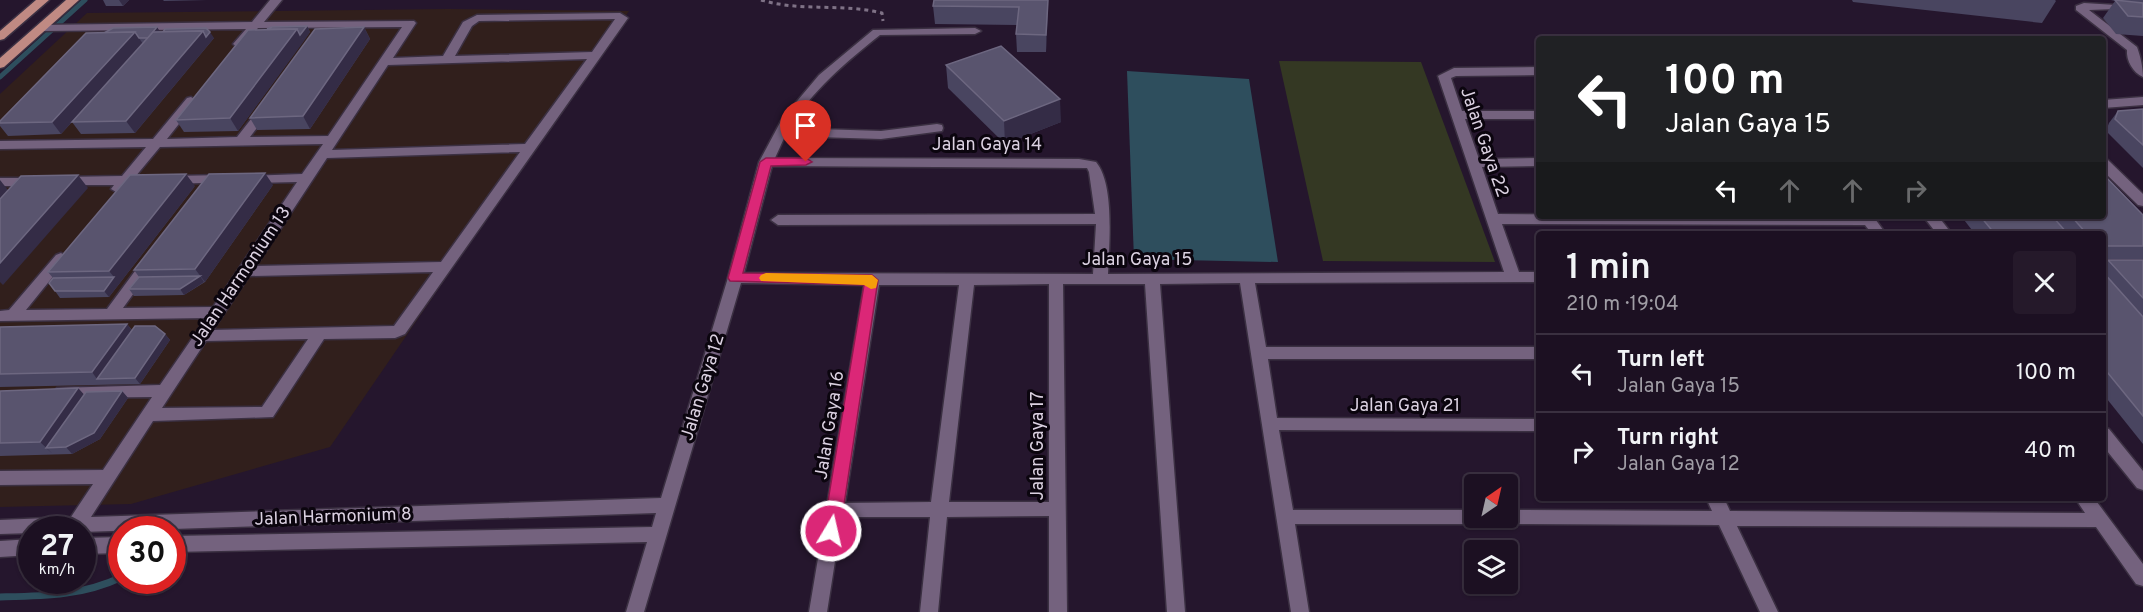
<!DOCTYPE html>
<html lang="en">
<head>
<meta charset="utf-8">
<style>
	body { margin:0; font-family:Overpass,sans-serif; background:#25192a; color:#f1f3f6; height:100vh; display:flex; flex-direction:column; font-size:22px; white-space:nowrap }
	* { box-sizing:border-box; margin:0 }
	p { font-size:20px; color:#a09da5 }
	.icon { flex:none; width:33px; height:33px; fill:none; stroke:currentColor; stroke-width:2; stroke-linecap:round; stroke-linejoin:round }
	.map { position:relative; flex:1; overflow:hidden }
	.side { position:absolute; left:1536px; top:231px; width:570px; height:270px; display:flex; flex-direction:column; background:#1c1022; border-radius:6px; box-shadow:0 2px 4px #0004,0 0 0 2px #3a3040 }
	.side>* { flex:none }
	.banner { position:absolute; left:1536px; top:36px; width:570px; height:183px; border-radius:6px; box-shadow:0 2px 4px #0004,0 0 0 2px #3a3040; background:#202124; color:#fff; overflow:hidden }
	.needle { width:39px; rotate:34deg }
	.tools { position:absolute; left:1464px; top:474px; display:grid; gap:12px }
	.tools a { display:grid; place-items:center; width:54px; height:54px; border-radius:6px; background:#1c1022; box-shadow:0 2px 4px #0004,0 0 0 2px #3a3040; font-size:30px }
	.speed { position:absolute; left:18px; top:516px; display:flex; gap:12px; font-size:30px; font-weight:700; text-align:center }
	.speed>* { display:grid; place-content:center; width:78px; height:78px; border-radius:50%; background:#1c1022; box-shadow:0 2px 4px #0004,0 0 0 2px #3a3040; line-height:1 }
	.speed small { font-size:15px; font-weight:400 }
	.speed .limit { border:9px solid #d22; background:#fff; color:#111 }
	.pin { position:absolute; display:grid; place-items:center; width:51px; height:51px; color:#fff; margin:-62px -26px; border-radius:50% 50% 50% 0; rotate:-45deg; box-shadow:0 0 6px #0007 }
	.pin .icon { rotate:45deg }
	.me { position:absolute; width:66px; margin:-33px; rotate:9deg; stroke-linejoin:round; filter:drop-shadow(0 0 4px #0008) }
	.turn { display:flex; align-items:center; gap:21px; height:126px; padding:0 30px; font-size:27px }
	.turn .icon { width:78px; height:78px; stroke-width:2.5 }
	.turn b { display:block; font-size:42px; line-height:51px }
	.lanes { display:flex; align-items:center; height:57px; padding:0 30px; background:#0003; justify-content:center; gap:30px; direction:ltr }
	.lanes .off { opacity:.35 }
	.round { display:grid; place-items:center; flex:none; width:63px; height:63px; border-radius:6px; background:#25192a }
	.headline { display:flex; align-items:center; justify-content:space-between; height:102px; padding:0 30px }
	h1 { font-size:36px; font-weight:600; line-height:45px }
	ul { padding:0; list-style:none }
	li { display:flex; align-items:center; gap:18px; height:78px; padding:0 30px; border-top:2px solid #3a3040 }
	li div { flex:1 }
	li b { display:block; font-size:22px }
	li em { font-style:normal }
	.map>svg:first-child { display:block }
	.commercial { fill:#311f1c }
	.green { fill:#343823 }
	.water { fill:#2e4e5d }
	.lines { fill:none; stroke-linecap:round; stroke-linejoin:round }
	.stream-far1 { stroke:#2e4e5d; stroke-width:5 }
	.stream { stroke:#2e4e5d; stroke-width:7 }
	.minor-casing { stroke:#3b3042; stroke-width:3 }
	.major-casing { stroke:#3b3042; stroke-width:3 }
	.path { stroke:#7f7286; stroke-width:3; stroke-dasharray:4 4; stroke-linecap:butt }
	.minor { fill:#74627e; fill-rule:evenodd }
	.major { fill:#c08a83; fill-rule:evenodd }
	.wall { fill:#494560 }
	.shaded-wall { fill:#342c46 }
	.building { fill:#59546e; stroke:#6d6780; stroke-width:1.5 }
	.route { fill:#db2777; stroke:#8e194d; stroke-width:1.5 }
	.slow { fill:#f59e0b }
	.labels { text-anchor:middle; stroke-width:6; stroke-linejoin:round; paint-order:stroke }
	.street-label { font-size:18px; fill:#dbd1e1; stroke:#0b050e }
</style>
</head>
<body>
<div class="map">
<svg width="2143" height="612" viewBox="0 0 2143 612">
	<rect width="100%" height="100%" fill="#25162d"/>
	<polygon class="commercial" points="448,9 629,11 330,447 131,504 0,507 0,94 87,13"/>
	<polygon class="green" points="1279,61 1421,62 1495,262 1323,261"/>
	<polygon class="water" points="1127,71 1249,79 1278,262 1134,259"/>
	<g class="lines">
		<polyline class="stream-far1" points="0,77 85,0"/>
		<path class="stream" d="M0,597C43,596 82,596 122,577"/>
		<g class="minor-casing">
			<g id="minor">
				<path d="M270,0H282L264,22L414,21L416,23L393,58L443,56L463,22L477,15L620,13L628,18L405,334L395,338L324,339L273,417L153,421L91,517L661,498L727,281L759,162L782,119L819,75L873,30L975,28L981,31L975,34L880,35C846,62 812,91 789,128L881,131L937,124L942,125L943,128L942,131L881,139L785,136L775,158L1079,159L1096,162C1115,185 1109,245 1108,274L1504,272L1438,76L1454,68L1539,67V75L1456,76L1451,78L1462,111H1539V119H1465L1479,159L1539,158V166L1482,167L1498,214L1873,216L1886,234H1872L1865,225L1502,224L1519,272H1539V282L1255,283L1266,347H1539V359H1268L1277,418L1539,419V431L1279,430L1293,510H1474V518H1483L1480,522L1474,524H1295L1309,612H1291L1240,283L1160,284L1185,612H1167L1145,284H1063L1067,612H1049V516L947,517L938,612H920L930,517H842L827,612H809L864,285L741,283L644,612H626L647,542L172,552V536L652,527L656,513L82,532V530H32V533L0,534V520L71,517L93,484L0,485V471L103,470L152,397L63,398L57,396L55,392L57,388L160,385L206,318L0,321V311L9,310L56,255L61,253L68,258L26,310L107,309L135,271L140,270L147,275L123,308L213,307L297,182L249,183L242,179L244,176L302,174L323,144L160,147L135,177L139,180L137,183L129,184L123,192L118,193L111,189L114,185H63L56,181L63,177L122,176L146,147L0,149V141L153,139L187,98L191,97L197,101L167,139L237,137L262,105L266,104L272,108L250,137L328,136L402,27L258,28L243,46L239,48L233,44L246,29L41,31L35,28L41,25L252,22ZM615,19L592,52L455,56L472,26L479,21ZM587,59L525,144L332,150L388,65ZM520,152L441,262L256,266L327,158ZM772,166L1087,168L1089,172L1095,214L778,215L771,220L778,225L1096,224L1093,274L744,273ZM433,272L394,326L213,330L249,276ZM1049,284V502H949L974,285ZM879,285H959L931,502L845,503ZM308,339L262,407L162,408L206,341Z"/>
				<path d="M2084,3L2116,5V9L2089,10L2137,47C2140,55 2143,67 2143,77C2133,73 2126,60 2127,50L2076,10V6Z"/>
				<polygon points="2143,97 2143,105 2103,108 2103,100"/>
				<polygon points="2103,159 2108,160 2143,194 2143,206 2138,205 2103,171"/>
				<polygon points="225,175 232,179 230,182 171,184 164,180 171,176"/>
				<polygon points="0,178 36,178 43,182 36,186 0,186"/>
				<polygon points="1923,216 1938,216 1952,234 1937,234"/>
				<polygon points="2103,427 2109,429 2143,471 2143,490 2137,488 2103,446"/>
				<polygon points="1706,498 1724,498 1730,511 2085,513 2075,498 2094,498 2143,564 2143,586 2136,584 2096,527 1737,526 1778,612 1760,612 1719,525 1508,524 1502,522 1499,518 1508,518 1508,510 1712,511"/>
				<polygon points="122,537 122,553 82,554 82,538"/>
				<polygon points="32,539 32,555 0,557 0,541"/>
			</g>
		</g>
		<g class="major-casing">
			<g id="major">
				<polygon points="36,0 49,0 4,39 0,40 0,31"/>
				<polygon points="66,0 79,0 4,67 0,68 0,58"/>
			</g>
		</g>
		<path class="path" d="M761,0C801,12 842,3 882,13L883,21"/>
		<use href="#minor" class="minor"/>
		<use href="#major" class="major"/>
	</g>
	<g class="wall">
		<polygon points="103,0 129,0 123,6 106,6"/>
		<polygon points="163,0 207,0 164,1"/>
		<polygon points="1048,0 1046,52 1017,52 1016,34 1017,25 935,24 933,6"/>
		<polygon points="1852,0 2055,0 2056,1 2042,23 1853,2"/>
		<polygon points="2111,0 2143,0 2143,36 2116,34 2103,18 2115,1"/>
		<polygon points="307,26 310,32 238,131 184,132 176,120 267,29"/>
		<polygon points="364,27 370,39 310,129 257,130 250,118"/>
		<polygon points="160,32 214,38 135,133 81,134 72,122 61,134 8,136 0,126 0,121 86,33"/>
		<polygon points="946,65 1061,122 1005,144 948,88"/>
		<polygon points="2143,109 2143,168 2106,131 2109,123 2118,111"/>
		<polygon points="273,185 205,282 184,295 134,296 129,289 139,277 134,270"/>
		<polygon points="195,186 109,297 60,298 55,291 53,278 48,272"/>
		<polygon points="2143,215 2143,259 2103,259 2103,234 1975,234 1961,216"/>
		<polygon points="2108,260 2143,260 2143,444 2103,394 2103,267"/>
		<polygon points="127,324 132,330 165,334 170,340 140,384 0,387 0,327"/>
		<polygon points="78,388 84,395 122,391 128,398 100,439 72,454 0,456 0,391"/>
	</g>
	<g class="shaded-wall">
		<polygon points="119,0 129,0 123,6"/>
		<polygon points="1048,0 1048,12 1046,52 1046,35"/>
		<polygon points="307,26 310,32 304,41 300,35"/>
		<polygon points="157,27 161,33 148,38"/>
		<polygon points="364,27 370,39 310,129 303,116"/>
		<polygon points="297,29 304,41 238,131 230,118"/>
		<polygon points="203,31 210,32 214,38 135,133 126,121"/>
		<polygon points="135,32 143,44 61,134 52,122"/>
		<polygon points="1060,99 1061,122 1005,144 1004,121"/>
		<polygon points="265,173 273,185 205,282 195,269"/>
		<polygon points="186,174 195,186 109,297 104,291 114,277 109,271"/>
		<polygon points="78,175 88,188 3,285 0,282 0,263"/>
		<polygon points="0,180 8,190 0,199"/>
		<polygon points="200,276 204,282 184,295 180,289"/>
		<polygon points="127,324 137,337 97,379 92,372"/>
		<polygon points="165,334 170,340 140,384 135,378"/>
		<polygon points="78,388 90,401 46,448 53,454 40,442"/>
		<polygon points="122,391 128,398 100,439 72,454 66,447"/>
	</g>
	<g class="building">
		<polygon points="934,0 1048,0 1046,35 1016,34 1019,7 933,6"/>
		<polygon points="2115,0 2143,3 2143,17 2128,16"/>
		<polygon points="307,26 300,35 297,29 267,29 272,27"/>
		<polygon points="157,27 148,38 139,38 135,32 104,33 113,28"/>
		<polygon points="364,27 303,116 250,118 315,29"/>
		<polygon points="206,28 210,32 206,37 203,31 163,32 165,29"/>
		<polygon points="297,29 230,118 176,120 248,30"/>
		<polygon points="203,31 126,121 72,122 153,32"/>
		<polygon points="135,32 52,122 0,123 0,121 86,33"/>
		<polygon points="1001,46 1060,99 1004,121 946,65"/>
		<polygon points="2143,109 2143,145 2115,119 2118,111"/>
		<polygon points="265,173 195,269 134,270 209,174"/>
		<polygon points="186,174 109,271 48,272 130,175"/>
		<polygon points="2103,174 2143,215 2143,246 2103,246 2103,234 2087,234 2071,216 2103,216"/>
		<polygon points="78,175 0,263 0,199 21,176"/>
		<polygon points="1980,216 2052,216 2068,234 1995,234"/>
		<polygon points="2108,260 2143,260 2143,298"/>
		<polygon points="2103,272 2143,317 2143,416 2103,367"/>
		<polygon points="200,276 180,289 129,289 139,277"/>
		<polygon points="114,277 104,291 55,291 49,283 53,278"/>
		<polygon points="127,324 92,372 0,374 0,327"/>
		<polygon points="135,326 155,326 165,334 135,378 97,379"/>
		<polygon points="78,388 40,442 0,443 0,391"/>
		<polygon points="122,391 94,433 66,447 46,448 86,392"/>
	</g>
	<polygon class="route" points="766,158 806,158 812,162 806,165 771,166 743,273 872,275 878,280 840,531 837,536 831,538 826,536 823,531 864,285 730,281 728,278 760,162"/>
	<polygon class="slow" points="766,273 872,275 878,280 876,288 871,289 864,285 761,281 759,278 761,275"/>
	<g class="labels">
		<g class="street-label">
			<text transform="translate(1485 142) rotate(71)" y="6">Jalan Gaya 22</text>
			<text x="987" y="150">Jalan Gaya 14</text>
			<text x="1137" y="265">Jalan Gaya 15</text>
			<text transform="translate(240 276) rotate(-56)" y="6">Jalan Harmonium 13</text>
			<text transform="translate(702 387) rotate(-73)" y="6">Jalan Gaya 12</text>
			<text x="1405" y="411">Jalan Gaya 21</text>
			<text transform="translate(829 425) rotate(-81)" y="6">Jalan Gaya 16</text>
			<text transform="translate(1037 446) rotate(-90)" y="6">Jalan Gaya 17</text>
			<text transform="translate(333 516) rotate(-2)" y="6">Jalan Harmonium 8</text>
		</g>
	</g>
</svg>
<div class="tools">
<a><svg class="needle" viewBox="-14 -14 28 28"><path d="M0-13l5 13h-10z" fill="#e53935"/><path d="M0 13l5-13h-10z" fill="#a09da5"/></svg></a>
<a><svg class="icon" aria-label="layers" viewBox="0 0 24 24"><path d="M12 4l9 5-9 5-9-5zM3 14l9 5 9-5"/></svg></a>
</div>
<div class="speed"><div>27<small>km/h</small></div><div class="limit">30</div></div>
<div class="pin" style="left:806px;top:162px;background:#d93025"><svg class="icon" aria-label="arrive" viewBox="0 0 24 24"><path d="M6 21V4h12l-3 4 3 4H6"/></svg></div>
<svg class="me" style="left:831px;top:531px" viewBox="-20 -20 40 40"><circle r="17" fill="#db2777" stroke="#fff" stroke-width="3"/><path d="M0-11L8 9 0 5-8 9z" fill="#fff"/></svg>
<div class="banner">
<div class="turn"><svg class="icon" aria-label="left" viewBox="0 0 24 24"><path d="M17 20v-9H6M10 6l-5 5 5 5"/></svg><div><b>100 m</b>Jalan Gaya 15</div></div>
<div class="lanes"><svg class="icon" aria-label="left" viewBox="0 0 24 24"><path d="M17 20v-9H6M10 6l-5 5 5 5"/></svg><svg class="icon off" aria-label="ahead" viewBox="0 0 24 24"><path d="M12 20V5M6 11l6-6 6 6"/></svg><svg class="icon off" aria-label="ahead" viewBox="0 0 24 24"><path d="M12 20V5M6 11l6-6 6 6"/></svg><svg class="icon off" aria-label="right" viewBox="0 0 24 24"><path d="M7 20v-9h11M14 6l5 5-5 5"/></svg></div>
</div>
<section class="side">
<div class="headline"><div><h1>1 min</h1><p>210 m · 19:04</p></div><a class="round"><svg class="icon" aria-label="close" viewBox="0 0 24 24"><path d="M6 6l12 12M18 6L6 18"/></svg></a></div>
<ul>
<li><svg class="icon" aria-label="left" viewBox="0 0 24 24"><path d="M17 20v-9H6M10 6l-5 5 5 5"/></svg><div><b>Turn left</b><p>Jalan Gaya 15</p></div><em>100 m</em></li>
<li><svg class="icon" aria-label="right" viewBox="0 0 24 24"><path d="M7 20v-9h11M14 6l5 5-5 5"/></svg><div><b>Turn right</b><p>Jalan Gaya 12</p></div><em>40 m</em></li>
</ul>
</section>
</div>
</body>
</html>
